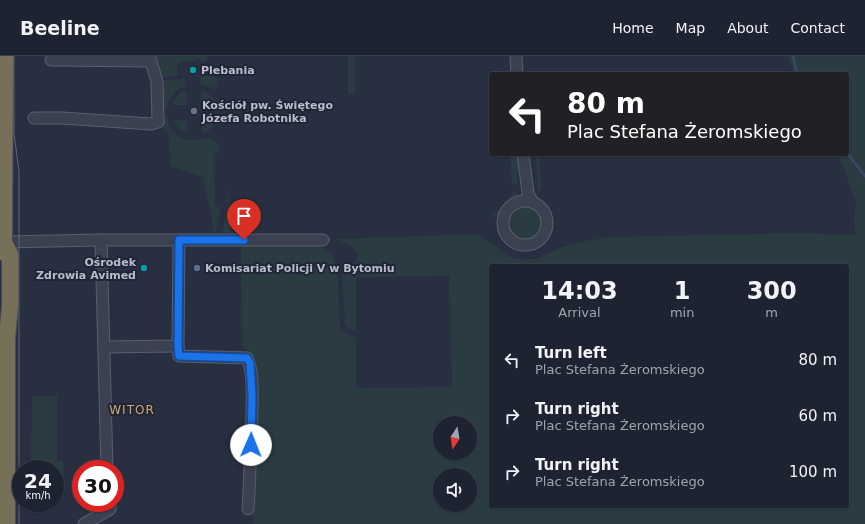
<!DOCTYPE html>
<html lang="en">
<head>
<meta charset="utf-8">
<style>
	body { margin:0; font-family:"DejaVu Sans",sans-serif; background:#262b39; color:#f1f3f6; height:100vh; display:flex; flex-direction:column; font-size:15px; white-space:nowrap }
	* { box-sizing:border-box; margin:0 }
	p { font-size:13px; color:#a1a4ab }
	.icon { flex:none; width:22px; height:22px; fill:none; stroke:currentColor; stroke-width:2; stroke-linecap:round; stroke-linejoin:round }
	.map { position:relative; flex:1; overflow:hidden }
	.sheet { position:absolute; left:489px; top:208px; width:360px; height:244px; display:flex; flex-direction:column; background:#1e2331; border-radius:4px; box-shadow:0 1px 3px #0004,0 0 0 1px #3c404d }
	.sheet>* { flex:none }
	.hud { position:absolute; left:489px; top:16px; width:360px; height:84px; border-radius:4px; box-shadow:0 1px 3px #0004,0 0 0 1px #3c404d; background:#202124; color:#fff; overflow:hidden }
	.needle { width:26px; rotate:192deg }
	.buttons { position:absolute; left:433px; top:360px; display:grid; gap:8px }
	.buttons a { display:grid; place-items:center; width:44px; height:44px; border-radius:50%; background:#1e2331; box-shadow:0 1px 3px #0004,0 0 0 1px #3c404d; font-size:20px }
	.speed { position:absolute; left:12px; top:404px; display:flex; gap:8px; font-size:20px; font-weight:700; text-align:center }
	.speed>* { display:grid; place-content:center; width:52px; height:52px; border-radius:50%; background:#1e2331; box-shadow:0 1px 3px #0004,0 0 0 1px #3c404d; line-height:1 }
	.speed small { font-size:10px; font-weight:400 }
	.speed .limit { border:6px solid #d22; background:#fff; color:#111 }
	.pin { position:absolute; display:grid; place-items:center; width:34px; height:34px; color:#fff; margin:-41px -17px; border-radius:50% 50% 50% 0; rotate:-45deg; box-shadow:0 0 4px #0007 }
	.pin .icon { rotate:45deg }
	.me { position:absolute; width:44px; margin:-22px; rotate:1deg; stroke-linejoin:round; filter:drop-shadow(0 0 3px #0008) }
	.turn { display:flex; align-items:center; gap:14px; height:84px; padding:0 12px; font-size:18px }
	.turn .icon { width:52px; height:52px; stroke-width:2.5 }
	.turn b { display:block; font-size:28px; line-height:34px }
	.eta { display:flex; justify-content:space-evenly; align-items:center; height:68px; text-align:center }
	.eta b { font-size:24px; font-weight:700; line-height:28px }
	ul { padding:0; list-style:none }
	li { display:flex; align-items:center; gap:12px; height:56px; padding:0 12px }
	li div { flex:1 }
	li b { display:block; font-size:15px }
	li em { font-style:normal }
	header { display:flex; align-items:center; gap:24px; box-sizing:border-box; height:56px; padding:0 20px; background:#1e2331; border-bottom:1px solid #3c404d }
	header strong { font-size:19px }
	nav { display:flex; gap:22px; margin-inline-start:auto; font-size:14px }
	.map>svg:first-child { display:block }
	.green { fill:#2a3c42; fill-rule:evenodd }
	.lines { fill:none; stroke-linecap:round; stroke-linejoin:round }
	.stream { stroke:#3d4868; stroke-width:2.5 }
	.minor-casing { stroke:#5a5f6f; stroke-width:13 }
	.highway-casing { stroke:#474c5c; stroke-width:18 }
	.minor { stroke:#3c4151; stroke-width:11 }
	.highway { stroke:#777059; stroke-width:16 }
	.tram { stroke:#5e6578; stroke-width:1 }
	.route-casing { stroke:#114b97; stroke-width:10 }
	.route { stroke:#1a73e8; stroke-width:7 }
	.culture-dot { fill:#0f9aa8; stroke:#202637; stroke-width:1.5 }
	.worship-dot { fill:#6b7280; stroke:#202637; stroke-width:1.5 }
	.service-dot { fill:#5c6f8a; stroke:#202637; stroke-width:1.5 }
	.labels { text-anchor:middle; stroke-width:4; stroke-linejoin:round; paint-order:stroke }
	.poi-label { font-size:11px; font-weight:bold; fill:#b9bdcb; stroke:#202637; text-anchor:start }
	.neighbourhood-label { font-size:12px; letter-spacing:1px; fill:#d2a86d; stroke:#202637 }
</style>
</head>
<body>
<header>
<strong>Beeline</strong>
<nav><a>Home</a><a>Map</a><a>About</a><a>Contact</a></nav>
</header>
<div class="map">
<svg width="865" height="468" viewBox="0 0 865 468">
	<rect width="100%" height="100%" fill="#282f41"/>
	<g class="green">
		<polygon points="154,0 207,0 207,6 201,6 200,3 194,3 194,5 181,5 181,7 178,7 177,20 161,22"/>
		<rect x="348" y="0" width="7" height="38"/>
		<path d="M787,0H865V468H253L257,413V343L255,310L250,297L242,290L241,188H315L332,197L337,214L340,274L356,282V332L452,331L449,220L356,221V275L352,274L345,269L342,215C349,210 359,207 358,197L348,188L336,183L477,178L512,202L526,204L537,203L562,191L586,185L610,181L797,177L855,179L854,162L856,146L838,98H847V18H796ZM491,210H847V450H491ZM440,367H470V397H440ZM440,419H470V449H440Z"/>
		<path d="M213,19L217,23V29C212,35 207,30 201,29L200,20Z"/>
		<path d="M186,23V30C175,33 168,42 167,53H163L164,24Z"/>
		<polygon points="186,34 187,49 172,49 179,38"/>
		<path d="M201,34C210,37 216,43 218,53H210V48L201,49Z"/>
		<path d="M211,58H218C216,67 211,75 202,78V63H211Z"/>
		<path d="M163,60H168C167,74 180,84 193,84C200,84 209,80 215,85C219,88 219,92 219,96L214,98L215,151H220V153L216,175L215,178L203,121L171,110L168,76H164Z"/>
		<polygon points="173,64 187,64 187,78 179,73"/>
		<polygon points="510,98 516,98 518,102 517,129 512,127"/>
		<polygon points="536,98 539,98 541,133 538,135"/>
		<polygon points="227,128 230,177 222,178 227,151"/>
		<path d="M513,136L518,137C515,146 501,158 492,161V158C500,157 511,144 513,136Z"/>
		<circle cx="525" cy="168" r="17"/>
		<polygon points="32,340 57,340 57,405 63,405 64,421 55,421 55,413 31,413"/>
	</g>
	<g class="lines">
		<g class="stream">
			<polyline points="793,0 797,18"/>
			<polyline points="847,97 865,120"/>
		</g>
		<g class="minor-casing">
			<g id="minor">
				<polyline points="516,0 517,18"/>
				<polyline points="51,4 151,5"/>
				<polyline points="34,62 62,62 151,68 158,66 157,25 149,0"/>
				<polyline points="523,98 528,137 532,146"/>
				<circle cx="525" cy="167" r="22"/>
				<polyline points="101,184 107,413"/>
				<polyline points="4,186 101,184 323,184"/>
				<path d="M178,290L179,300L247,302C254,316 252,341 252,357C251,389 250,421 248,453"/>
				<polyline points="104,291 178,290 179,184"/>
				<polyline points="84,468 110,453 110,447"/>
			</g>
		</g>
		<g class="highway-casing">
			<g id="highway">
				<polyline points="4,186 10,198 10,249 7,282 7,468"/>
				<polyline points="1,196 4,186 5,0"/>
			</g>
		</g>
		<use href="#minor" class="minor"/>
		<use href="#highway" class="highway"/>
		<polyline class="tram" points="14,0 14,78 19,115 19,468"/>
	</g>
	<g class="lines">
		<g class="route-casing">
			<polyline id="route" points="244,184 179,184 178,290 179,300 247,302 250,307 252,340 251,389"/>
		</g>
		<use href="#route" class="route"/>
	</g>
	<g class="culture-dot">
		<circle cx="193" cy="14" r="4"/>
		<circle cx="144" cy="212" r="4"/>
	</g>
	<circle class="worship-dot" cx="194" cy="55" r="4"/>
	<circle class="service-dot" cx="197" cy="212" r="4"/>
	<g class="labels">
		<g class="poi-label">
			<text x="201" y="18">Plebania</text>
			<text x="202" y="53">Kościół pw. Świętego<tspan x="202" dy="13">Józefa Robotnika</tspan></text>
			<text x="136" y="210" text-anchor="end">Ośrodek<tspan x="136" dy="13">Zdrowia Avimed</tspan></text>
			<text x="205" y="216">Komisariat Policji V w Bytomiu</text>
		</g>
		<g class="neighbourhood-label">
			<text x="132" y="358">WITOR</text>
		</g>
	</g>
</svg>
<div class="buttons">
<a><svg class="needle" viewBox="-14 -14 28 28"><path d="M0-13l5 13h-10z" fill="#e53935"/><path d="M0 13l5-13h-10z" fill="#a1a4ab"/></svg></a>
<a><svg class="icon" aria-label="sound" viewBox="0 0 24 24"><path d="M4 9h4l5-4v14l-5-4H4zM17 9q2 3 0 6"/></svg></a>
</div>
<div class="speed"><div>24<small>km/h</small></div><div class="limit">30</div></div>
<div class="pin" style="left:244px;top:184px;background:#d93025"><svg class="icon" aria-label="arrive" viewBox="0 0 24 24"><path d="M6 21V4h12l-3 4 3 4H6"/></svg></div>
<svg class="me" style="left:251px;top:389px" viewBox="-20 -20 40 40"><circle r="19" fill="#fff"/><path d="M0-13L10 11 0 6-10 11z" fill="#1a73e8"/></svg>
<div class="hud">
<div class="turn"><svg class="icon" aria-label="left" viewBox="0 0 24 24"><path d="M17 20v-9H6M10 6l-5 5 5 5"/></svg><div><b>80 m</b>Plac Stefana Żeromskiego</div></div>
</div>
<section class="sheet">
<div class="eta">
<div><b>14:03</b><p>Arrival</p></div>
<div><b>1</b><p>min</p></div>
<div><b>300</b><p>m</p></div>
</div>
<ul>
<li><svg class="icon" aria-label="left" viewBox="0 0 24 24"><path d="M17 20v-9H6M10 6l-5 5 5 5"/></svg><div><b>Turn left</b><p>Plac Stefana Żeromskiego</p></div><em>80 m</em></li>
<li><svg class="icon" aria-label="right" viewBox="0 0 24 24"><path d="M7 20v-9h11M14 6l5 5-5 5"/></svg><div><b>Turn right</b><p>Plac Stefana Żeromskiego</p></div><em>60 m</em></li>
<li><svg class="icon" aria-label="right" viewBox="0 0 24 24"><path d="M7 20v-9h11M14 6l5 5-5 5"/></svg><div><b>Turn right</b><p>Plac Stefana Żeromskiego</p></div><em>100 m</em></li>
</ul>
</section>
</div>
</body>
</html>
